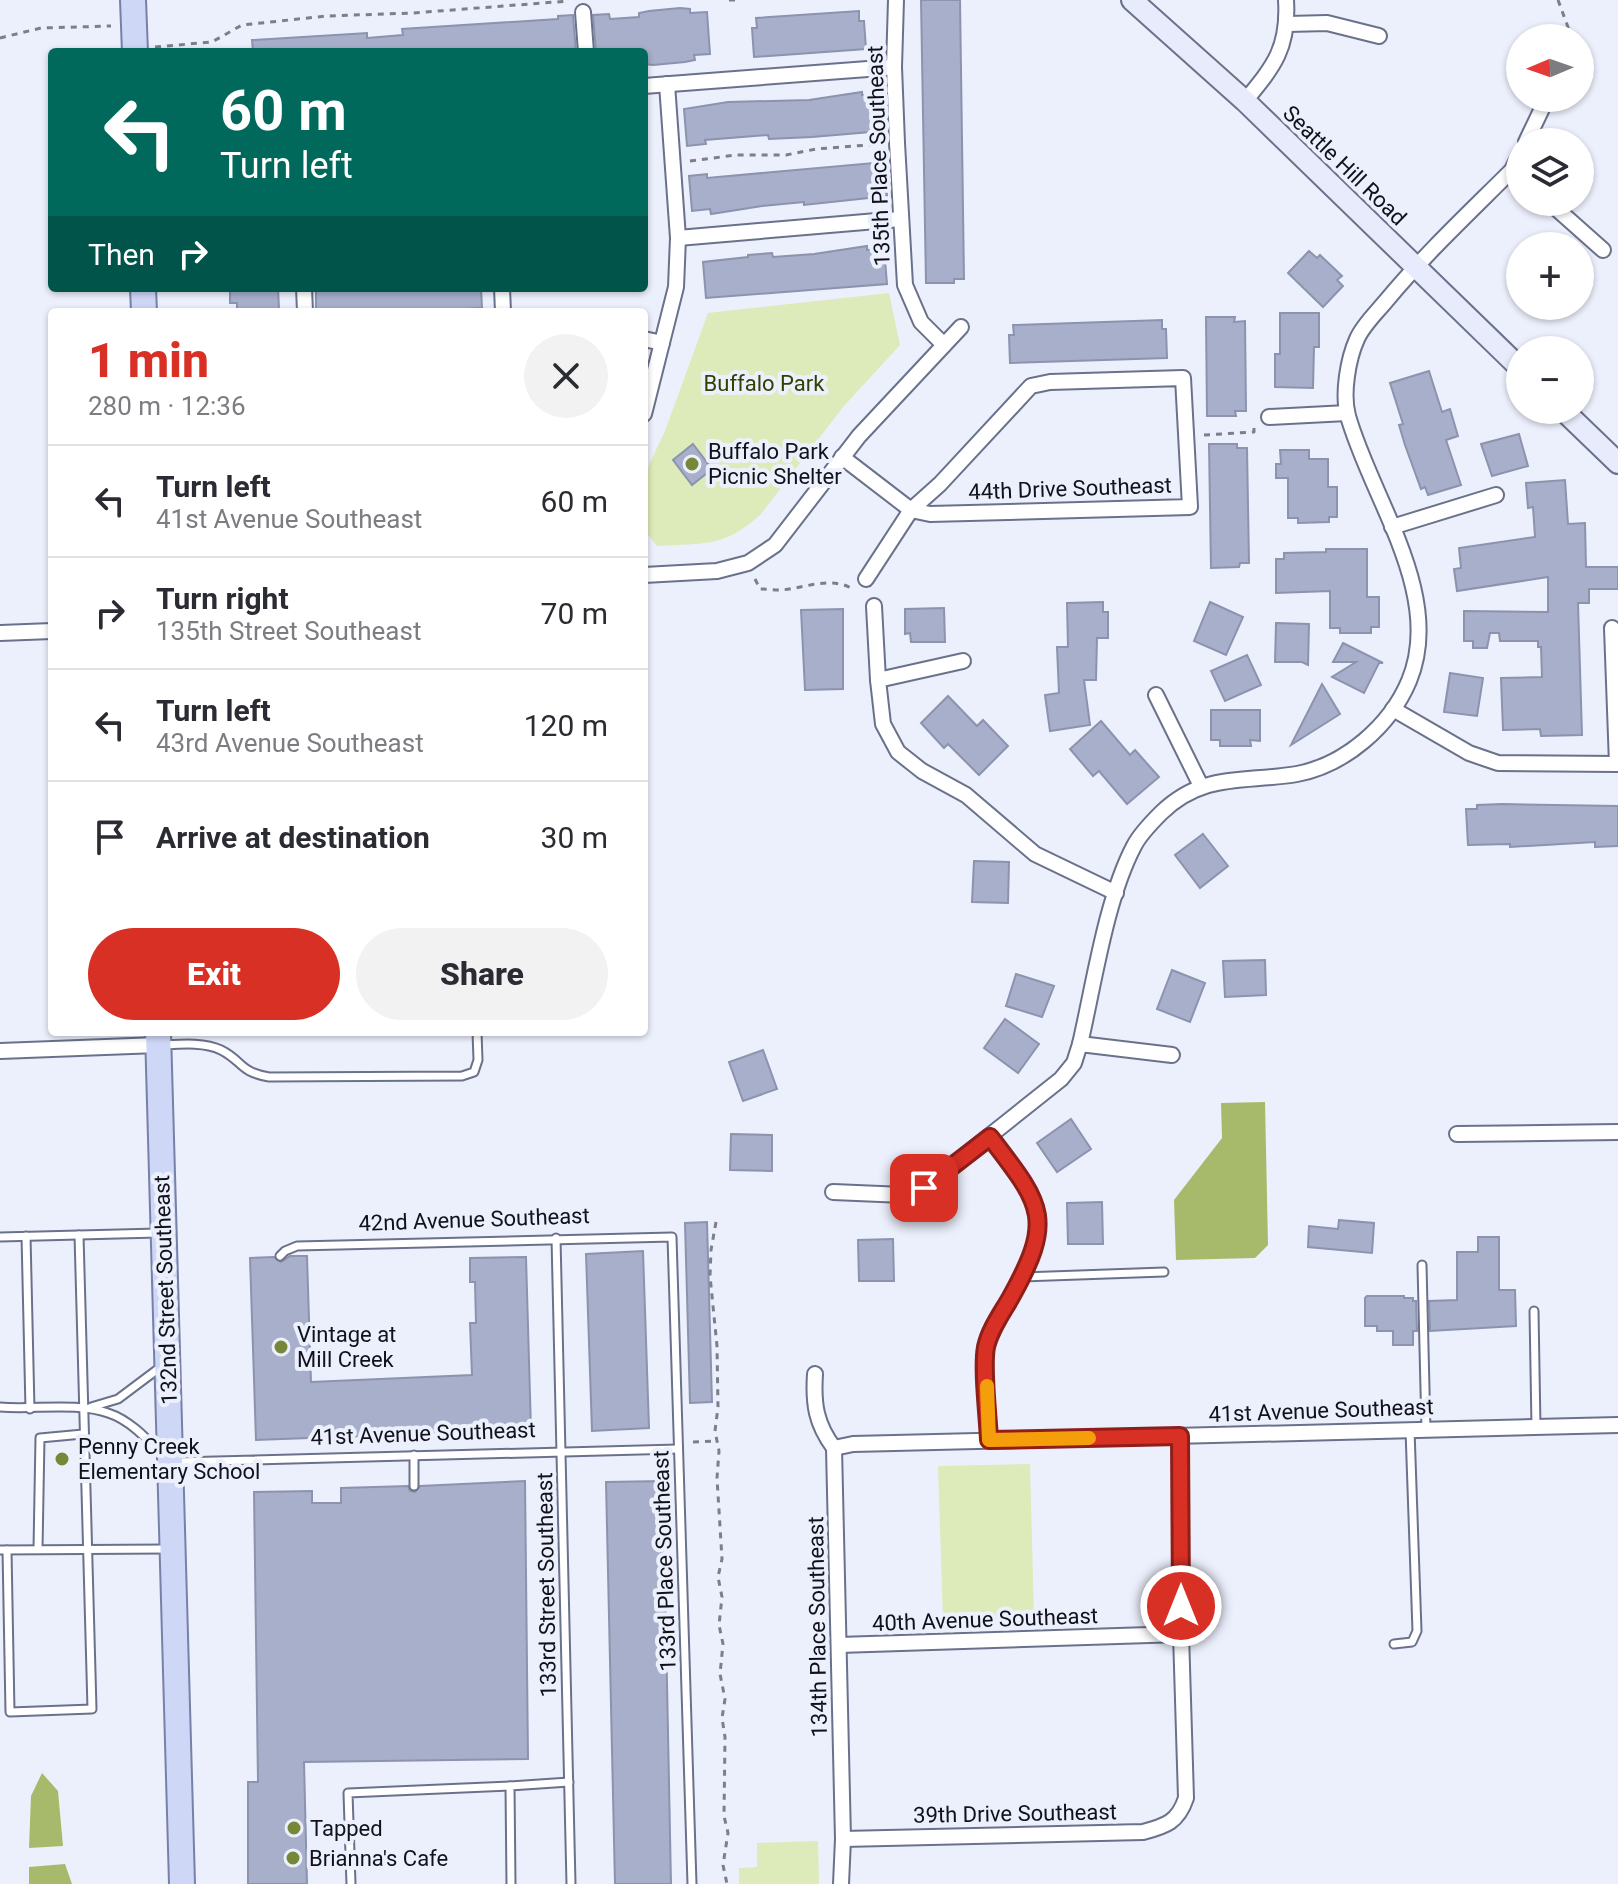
<!DOCTYPE html>
<html lang="en">
<head>
<meta charset="utf-8">
<style>
	body { margin:0; font-family:Roboto,sans-serif; background:#f2f2f3; color:#2b2b33; height:100vh; display:flex; flex-direction:column; font-size:30px; white-space:nowrap }
	* { box-sizing:border-box; margin:0 }
	p { font-size:26px; color:#7c7c81 }
	.icon { flex:none; width:44px; height:44px; fill:none; stroke:currentColor; stroke-width:2; stroke-linecap:round; stroke-linejoin:round }
	.map { position:relative; flex:1; overflow:hidden }
	.details { position:absolute; left:48px; top:308px; width:600px; height:728px; display:flex; flex-direction:column; background:#fff; border-radius:8px; box-shadow:0 2px 6px #0004 }
	.details>* { flex:none }
	.top-card { position:absolute; left:48px; top:48px; width:600px; height:244px; border-radius:8px; box-shadow:0 2px 6px #0004; background:#00695c; color:#fff; overflow:hidden }
	.needle { width:52px; rotate:268deg }
	.buttons { position:absolute; left:1506px; top:24px; display:grid; gap:16px }
	.buttons a { display:grid; place-items:center; width:88px; height:88px; border-radius:50%; background:#fff; box-shadow:0 2px 6px #0004; font-size:40px }
	.pin { position:absolute; display:grid; place-items:center; width:68px; height:68px; color:#fff; margin:-34px; border-radius:16px; box-shadow:0 4px 12px #0006 }
	.me { position:absolute; width:88px; margin:-44px; rotate:0deg; stroke-linejoin:round; filter:drop-shadow(0 0 6px #0008) }
	.turn { display:flex; align-items:center; gap:28px; height:168px; padding:0 40px; font-size:36px }
	.turn .icon { width:104px; height:104px; stroke-width:2.5 }
	.turn b { display:block; font-size:56px; line-height:68px }
	.then { display:flex; align-items:center; height:76px; padding:0 40px; background:#0003; gap:16px; font-size:30px }
	.round { display:grid; place-items:center; flex:none; width:84px; height:84px; border-radius:42px; background:#f2f2f3 }
	.headline { display:flex; align-items:center; justify-content:space-between; height:136px; padding:0 40px }
	h1 { font-size:48px; font-weight:800; line-height:60px; color:#d93025 }
	.button { display:flex; gap:16px; margin-top:auto; padding:16px 40px }
	.button a { flex:1; height:92px; border-radius:48px; background:#d93025; color:#fff; font-size:32px; font-weight:800; line-height:92px; text-align:center }
	.button a+a { background:#f2f2f3; color:#2b2b33 }
	ul { padding:0; list-style:none }
	li { display:flex; align-items:center; gap:24px; height:112px; padding:0 40px; border-top:2px solid #e1e1e2 }
	li div { flex:1 }
	li b { display:block; font-size:30px }
	li em { font-style:normal }
	.map>svg:first-child { display:block }
	.green { fill:#ddeab9 }
	.water { fill:#a7ba6c }
	.building { fill:#a7afcb; stroke:#8b93ae; stroke-width:2 }
	.lines { fill:none; stroke-linecap:round; stroke-linejoin:round }
	.service-casing { stroke:#6a718b; stroke-width:11 }
	.minor-casing { stroke:#6a718b; stroke-width:18 }
	.secondary-casing { stroke:#6a718b; stroke-width:24 }
	.primary-casing { stroke:#7781a7; stroke-width:28 }
	.path { stroke:#7c7f8a; stroke-width:3; stroke-dasharray:6 6; stroke-linecap:butt }
	.service { stroke:#fff; stroke-width:7 }
	.minor { stroke:#fff; stroke-width:14 }
	.secondary { stroke:#e7ebfb; stroke-width:20 }
	.primary { stroke:#cfd7f7; stroke-width:24 }
	.route-casing { stroke:#8d1f18; stroke-width:20 }
	.route { stroke:#d93025; stroke-width:14 }
	.slow { stroke:#f59e0b; stroke-width:14 }
	.poi-dot { fill:#768837; stroke:#ecf0fc; stroke-width:3 }
	.labels { text-anchor:middle; stroke-width:8; stroke-linejoin:round; paint-order:stroke }
	.street-label { font-size:22px; fill:#0f111b; stroke:#ecf0fc }
	.park-label { font-size:22px; fill:#343f02; stroke:#ecf0fc }
	.poi-label { font-size:22px; fill:#0f111b; stroke:#ecf0fc; text-anchor:start }
</style>
</head>
<body>
<div class="map">
<svg width="1618" height="1884" viewBox="0 0 1618 1884">
	<rect width="100%" height="100%" fill="#ecf0fc"/>
	<g class="green">
		<path d="M889,293L900,345L843,407L761,514C724,548 704,543 657,546L646,532L648,467L665,431L708,313Z"/>
		<polygon points="1030,1464 1034,1617 943,1621 938,1466"/>
		<polygon points="818,1841 819,1884 739,1884 739,1868 757,1867 757,1843"/>
	</g>
	<g class="water">
		<polygon points="1265,1102 1268,1245 1255,1258 1176,1260 1174,1200 1222,1138 1221,1103"/>
		<polygon points="42,1773 58,1791 63,1846 29,1848 31,1796"/>
		<polygon points="65,1864 72,1884 29,1884 29,1867"/>
	</g>
	<g class="building">
		<polygon points="921,0 960,0 964,279 954,279 954,283 926,283"/>
		<polygon points="680,8 690,9 690,13 707,12 710,54 694,55 695,60 685,62 653,65 644,64 644,52 596,52 593,15 609,14 610,19 639,17 639,13 649,11"/>
		<polygon points="859,11 859,21 864,21 866,49 754,57 752,28 757,28 756,18"/>
		<polygon points="573,15 576,52 253,52 252,40 367,33 367,38 403,35 402,29 558,19 558,16"/>
		<polygon points="862,92 862,95 879,94 882,131 812,137 769,139 768,135 705,140 706,144 687,146 684,109 728,102 809,100"/>
		<polygon points="885,162 887,196 804,205 804,202 762,206 711,214 710,209 692,211 689,176 707,174 707,178"/>
		<polygon points="867,246 867,250 884,248 887,284 706,298 703,262 748,257 748,255 772,253 773,257 814,254"/>
		<polygon points="1309,251 1317,258 1320,255 1342,276 1337,280 1343,286 1323,307 1288,273"/>
		<polygon points="230,288 278,288 279,309 237,312 237,303 230,303"/>
		<polygon points="316,288 481,288 482,308 465,309 465,312 316,310"/>
		<polygon points="1280,313 1319,313 1319,347 1314,347 1313,388 1275,387 1275,354 1280,354"/>
		<polygon points="1206,317 1235,317 1234,322 1245,321 1246,411 1235,411 1236,416 1207,416"/>
		<polygon points="1162,320 1162,329 1166,329 1167,358 1010,363 1009,335 1014,335 1013,325"/>
		<polygon points="1429,371 1442,412 1450,409 1458,436 1446,440 1461,485 1428,495 1425,487 1421,489 1405,445 1399,425 1403,424 1390,383"/>
		<polygon points="1519,434 1528,466 1492,476 1481,444"/>
		<polygon points="693,444 712,469 692,485 673,460"/>
		<polygon points="1209,444 1237,444 1237,448 1247,448 1249,563 1240,563 1239,567 1211,568"/>
		<polygon points="1280,450 1309,450 1309,459 1328,459 1328,487 1337,487 1337,517 1329,517 1329,522 1298,523 1298,518 1288,518 1288,478 1276,478 1276,464 1281,464"/>
		<polygon points="1565,480 1568,524 1585,523 1586,567 1618,567 1618,589 1589,589 1589,603 1578,603 1582,735 1541,736 1540,729 1503,730 1501,678 1542,677 1541,647 1538,647 1538,641 1500,641 1499,633 1490,633 1487,648 1473,648 1473,641 1464,641 1464,611 1548,612 1548,577 1457,591 1454,569 1461,568 1459,548 1535,537 1533,507 1528,508 1526,483"/>
		<polygon points="1326,549 1367,549 1367,597 1379,597 1379,627 1371,627 1371,633 1340,633 1340,628 1330,628 1330,591 1276,593 1276,559 1284,559 1284,553 1326,552"/>
		<polygon points="1103,602 1103,612 1108,612 1108,638 1097,638 1096,680 1084,680 1090,725 1050,731 1045,695 1059,693 1057,647 1068,647 1067,603"/>
		<polygon points="1210,602 1243,617 1226,655 1194,641"/>
		<polygon points="944,608 945,642 911,642 910,633 905,634 905,609"/>
		<polygon points="843,609 843,689 805,690 801,610"/>
		<polygon points="1276,623 1309,624 1308,665 1302,662 1275,662"/>
		<polygon points="1343,643 1383,663 1379,663 1364,693 1332,677 1356,662 1333,662"/>
		<polygon points="1247,655 1261,685 1225,701 1211,671"/>
		<polygon points="1450,673 1483,678 1477,716 1444,712"/>
		<polygon points="1322,684 1340,714 1291,745"/>
		<polygon points="948,696 977,726 983,720 1008,746 979,775 948,744 944,748 921,723"/>
		<polygon points="1211,710 1260,710 1260,741 1250,740 1251,746 1220,746 1220,740 1211,740"/>
		<polygon points="1101,721 1130,755 1135,750 1159,777 1127,804 1099,771 1093,776 1070,749"/>
		<polygon points="1502,804 1618,806 1618,846 1595,847 1595,842 1510,847 1510,844 1468,845 1466,809 1477,809 1477,805"/>
		<polygon points="1203,834 1228,866 1200,888 1175,855"/>
		<polygon points="974,861 1009,862 1008,903 972,902"/>
		<polygon points="1265,960 1266,995 1225,997 1223,961"/>
		<polygon points="1172,970 1205,983 1190,1022 1157,1009"/>
		<polygon points="1016,974 1054,986 1042,1017 1006,1006"/>
		<polygon points="1005,1019 1039,1044 1018,1073 984,1048"/>
		<polygon points="763,1050 777,1089 743,1101 729,1062"/>
		<polygon points="1071,1119 1091,1149 1057,1172 1037,1143"/>
		<polygon points="731,1134 772,1135 772,1171 730,1170"/>
		<polygon points="1102,1202 1103,1244 1068,1244 1067,1203"/>
		<polygon points="1339,1220 1374,1223 1372,1253 1308,1247 1309,1226 1338,1229"/>
		<polygon points="707,1222 712,1402 690,1403 685,1223"/>
		<polygon points="1478,1237 1499,1237 1499,1290 1515,1290 1516,1326 1430,1331 1429,1301 1457,1300 1457,1252 1478,1252"/>
		<polygon points="893,1239 894,1281 859,1281 858,1240"/>
		<polygon points="643,1251 649,1428 592,1431 586,1254"/>
		<polygon points="290,1256 307,1256 311,1382 472,1375 470,1323 476,1323 475,1282 470,1282 470,1258 526,1257 531,1430 256,1440 250,1258 274,1257 281,1262"/>
		<polygon points="1367,1296 1404,1296 1404,1298 1413,1298 1413,1301 1416,1301 1417,1331 1413,1331 1413,1345 1393,1345 1393,1331 1377,1331 1377,1326 1365,1326 1365,1298"/>
		<polygon points="525,1481 528,1759 304,1762 307,1884 248,1884 248,1782 258,1782 254,1492 312,1491 312,1503 341,1503 341,1488 408,1486 410,1491 415,1492 420,1486"/>
		<polygon points="663,1481 671,1884 615,1884 606,1482"/>
	</g>
	<g class="lines">
		<g class="service-casing">
			<g id="service">
				<path d="M164,1045C181,1044 205,1042 221,1050C243,1061 239,1072 269,1077L462,1076L474,1072L478,1060L477,1032"/>
				<polyline points="26,1236 30,1409"/>
				<polyline points="0,1237 158,1233"/>
				<polyline points="556,1238 571,1884"/>
				<polyline points="280,1256 285,1251 297,1246 672,1237 692,1884"/>
				<polyline points="1422,1265 1426,1430"/>
				<polyline points="1022,1277 1164,1272"/>
				<polyline points="1534,1311 1536,1427"/>
				<path d="M0,1407C32,1410 77,1402 108,1413C130,1420 147,1439 162,1455"/>
				<polyline points="91,1407 118,1399 162,1366"/>
				<polyline points="414,1455 414,1486"/>
				<polyline points="176,1462 678,1449"/>
				<polyline points="38,1549 40,1438 83,1434"/>
				<polyline points="0,1550 169,1549"/>
				<polyline points="7,1550 10,1712 92,1709 79,1235"/>
				<polyline points="1394,1644 1412,1642 1417,1631 1410,1430"/>
				<polyline points="351,1884 348,1793 510,1786"/>
				<polyline points="511,1884 510,1786 569,1782"/>
			</g>
		</g>
		<g class="minor-casing">
			<g id="minor">
				<polyline points="896,0 894,67 897,143 905,285 921,322 944,345"/>
				<polyline points="583,12 586,52"/>
				<polyline points="1288,24 1327,23 1379,36"/>
				<polyline points="644,86 894,67"/>
				<path d="M1245,101C1274,66 1289,48 1286,0"/>
				<polyline points="1526,142 1547,98"/>
				<polyline points="1549,202 1603,250"/>
				<polyline points="678,238 900,219"/>
				<polyline points="304,288 305,312"/>
				<polyline points="502,288 503,312"/>
				<polyline points="644,339 662,343"/>
				<polyline points="644,414 676,287 678,238 667,84"/>
				<polyline points="1269,417 1347,413"/>
				<polyline points="842,457 911,510 930,514 1190,507 1183,378 1050,382 1031,386 940,484 911,510 866,579"/>
				<polyline points="1392,527 1496,495"/>
				<polyline points="644,575 717,571 748,563 775,545 859,436 961,327"/>
				<polyline points="874,606 878,680 883,724 898,752 922,771 966,795 1035,854 1116,893"/>
				<polyline points="1612,628 1617,764"/>
				<polyline points="0,633 52,631"/>
				<polyline points="878,680 963,661"/>
				<polyline points="1156,695 1201,786"/>
				<polyline points="1393,709 1469,753 1498,763 1618,764"/>
				<polyline points="1080,1044 1172,1055"/>
				<polyline points="0,1051 158,1045"/>
				<polyline points="1457,1134 1618,1132"/>
				<path d="M833,1192L904,1195L924,1188L1061,1079L1074,1063L1080,1044C1094,984 1106,899 1134,846C1140,834 1152,822 1161,813C1203,772 1244,783 1297,774C1345,765 1390,726 1409,681C1445,595 1371,498 1348,416C1342,394 1348,359 1357,339C1363,325 1377,312 1386,301C1425,254 1469,213 1512,170L1520,154"/>
				<path d="M815,1374C813,1404 816,1424 834,1448L843,1839L841,1884"/>
				<path d="M989,1440C988,1416 982,1368 986,1347C990,1329 1002,1313 1011,1297C1055,1218 1043,1205 990,1137"/>
				<polyline points="834,1448 853,1444 1618,1425"/>
				<polyline points="839,1645 1181,1634"/>
				<path d="M843,1839L1143,1832C1166,1826 1178,1822 1186,1798L1181,1634L1180,1436"/>
			</g>
		</g>
		<g class="secondary-casing">
			<g id="secondary">
				<polyline points="1132,0 1245,101 1520,368"/>
				<polyline points="1563,410 1618,463"/>
			</g>
		</g>
		<g class="primary-casing">
			<g id="primary">
				<polyline points="133,0 135,52"/>
				<polyline points="143,288 144,312"/>
				<polyline points="158,1032 182,1884"/>
			</g>
		</g>
		<g class="path">
			<polyline points="729,0 740,0"/>
			<polyline points="1558,0 1572,38"/>
			<polyline points="0,38 41,28 111,26"/>
			<polyline points="155,47 212,42 242,25 327,16 413,13 569,1"/>
			<polyline points="690,161 736,155 786,155 816,149 881,144"/>
			<polyline points="1204,435 1254,432 1254,426"/>
			<path d="M755,579L760,589C766,589 773,590 780,590C802,589 829,576 851,588"/>
			<polyline points="716,1222 711,1250 710,1276 717,1346 718,1407 715,1431 719,1451 717,1478 722,1559 718,1577 722,1597 719,1625 723,1644 720,1674 725,1699 722,1718 725,1737 724,1816 728,1833 723,1865 727,1884"/>
			<polyline points="693,1442 717,1441"/>
		</g>
		<use href="#service" class="service"/>
		<use href="#minor" class="minor"/>
		<use href="#secondary" class="secondary"/>
		<use href="#primary" class="primary"/>
	</g>
	<g class="lines">
		<g class="route-casing">
			<path id="route" d="M924,1188L990,1137C1042,1205 1055,1218 1011,1297C1002,1313 990,1329 986,1347C982,1368 988,1416 989,1440L1180,1436L1181,1606"/>
		</g>
		<use href="#route" class="route"/>
		<polyline class="slow" points="987,1386 989,1440 1089,1438"/>
	</g>
	<g class="poi-dot">
		<circle cx="692" cy="464" r="8"/>
		<circle cx="281" cy="1347" r="8"/>
		<circle cx="62" cy="1459" r="8"/>
		<circle cx="294" cy="1828" r="8"/>
		<circle cx="293" cy="1858" r="8"/>
	</g>
	<g class="labels">
		<g class="street-label">
			<text transform="translate(878 156) rotate(-92)" y="8">135th Place Southeast</text>
			<text transform="translate(1345 165) rotate(44)" y="8">Seattle Hill Road</text>
			<text transform="translate(1070 488) rotate(-2)" y="8">44th Drive Southeast</text>
			<text transform="translate(474 1219) rotate(-2)" y="8">42nd Avenue Southeast</text>
			<text transform="translate(165 1290) rotate(-92)" y="8">132nd Street Southeast</text>
			<text transform="translate(1321 1410) rotate(-2)" y="8">41st Avenue Southeast</text>
			<text transform="translate(423 1433) rotate(-2)" y="8">41st Avenue Southeast</text>
			<text transform="translate(664 1561) rotate(-92)" y="8">133rd Place Southeast</text>
			<text transform="translate(546 1585) rotate(-91)" y="8">133rd Street Southeast</text>
			<text transform="translate(985 1619) rotate(-2)" y="8">40th Avenue Southeast</text>
			<text transform="translate(817 1627) rotate(-91)" y="8">134th Place Southeast</text>
			<text transform="translate(1015 1813) rotate(-1)" y="8">39th Drive Southeast</text>
		</g>
		<g class="park-label">
			<text x="764" y="391">Buffalo Park</text>
		</g>
		<g class="poi-label">
			<text x="708" y="459">Buffalo Park<tspan x="708" dy="25">Picnic Shelter</tspan></text>
			<text x="297" y="1342">Vintage at<tspan x="297" dy="25">Mill Creek</tspan></text>
			<text x="78" y="1454">Penny Creek<tspan x="78" dy="25">Elementary School</tspan></text>
			<text x="310" y="1836">Tapped</text>
			<text x="309" y="1866">Brianna's Cafe</text>
		</g>
	</g>
</svg>
<div class="buttons">
<a><svg class="needle" viewBox="-14 -14 28 28"><path d="M0-13l5 13h-10z" fill="#e53935"/><path d="M0 13l5-13h-10z" fill="#7c7c81"/></svg></a>
<a><svg class="icon" aria-label="layers" viewBox="0 0 24 24"><path d="M12 4l9 5-9 5-9-5zM3 14l9 5 9-5"/></svg></a>
<a>+</a>
<a>−</a>
</div>
<div class="pin" style="left:924px;top:1188px;background:#d93025"><svg class="icon" aria-label="arrive" viewBox="0 0 24 24"><path d="M6 21V4h12l-3 4 3 4H6"/></svg></div>
<svg class="me" style="left:1181px;top:1606px" viewBox="-20 -20 40 40"><circle r="17" fill="#d93025" stroke="#fff" stroke-width="3"/><path d="M0-11L8 9 0 5-8 9z" fill="#fff"/></svg>
<div class="top-card">
<div class="turn"><svg class="icon" aria-label="left" viewBox="0 0 24 24"><path d="M17 20v-9H6M10 6l-5 5 5 5"/></svg><div><b>60 m</b>Turn left</div></div>
<div class="then">Then<svg class="icon" aria-label="right" viewBox="0 0 24 24"><path d="M7 20v-9h11M14 6l5 5-5 5"/></svg></div>
</div>
<section class="details">
<div class="headline"><div><h1>1 min</h1><p>280 m · 12:36</p></div><a class="round"><svg class="icon" aria-label="close" viewBox="0 0 24 24"><path d="M6 6l12 12M18 6L6 18"/></svg></a></div>
<ul>
<li><svg class="icon" aria-label="left" viewBox="0 0 24 24"><path d="M17 20v-9H6M10 6l-5 5 5 5"/></svg><div><b>Turn left</b><p>41st Avenue Southeast</p></div><em>60 m</em></li>
<li><svg class="icon" aria-label="right" viewBox="0 0 24 24"><path d="M7 20v-9h11M14 6l5 5-5 5"/></svg><div><b>Turn right</b><p>135th Street Southeast</p></div><em>70 m</em></li>
<li><svg class="icon" aria-label="left" viewBox="0 0 24 24"><path d="M17 20v-9H6M10 6l-5 5 5 5"/></svg><div><b>Turn left</b><p>43rd Avenue Southeast</p></div><em>120 m</em></li>
<li><svg class="icon" aria-label="arrive" viewBox="0 0 24 24"><path d="M6 21V4h12l-3 4 3 4H6"/></svg><div><b>Arrive at destination</b></div><em>30 m</em></li>
</ul>
<div class="button"><a>Exit</a><a>Share</a></div>
</section>
</div>
</body>
</html>
